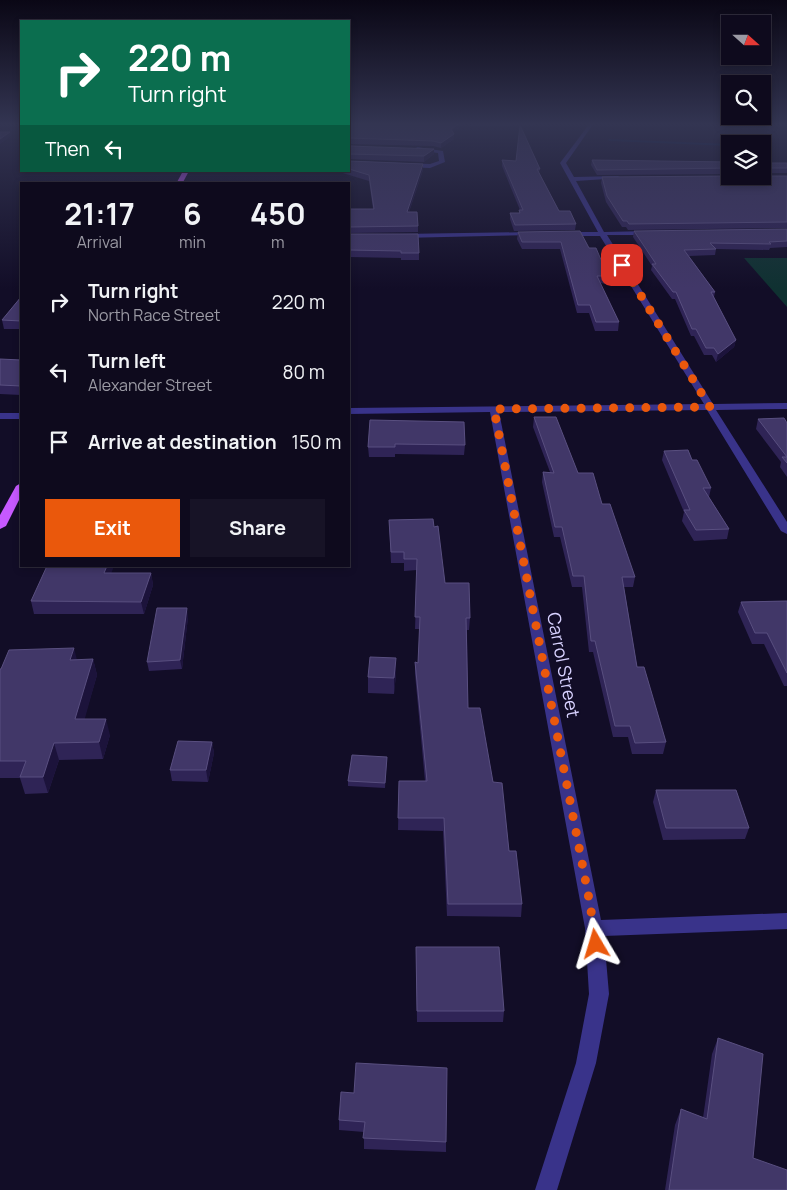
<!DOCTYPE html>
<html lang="en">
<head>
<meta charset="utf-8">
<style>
	body { margin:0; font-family:Manrope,sans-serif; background:#171326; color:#f1f3f6; height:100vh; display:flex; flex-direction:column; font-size:19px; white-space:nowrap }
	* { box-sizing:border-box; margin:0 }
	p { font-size:16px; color:#9b9aa4 }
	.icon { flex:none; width:28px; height:28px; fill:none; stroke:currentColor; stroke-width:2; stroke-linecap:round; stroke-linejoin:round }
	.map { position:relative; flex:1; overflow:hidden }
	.panel { position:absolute; left:20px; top:182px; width:330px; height:385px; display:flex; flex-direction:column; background:#0e0a1d; border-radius:0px; box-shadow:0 2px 8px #0003,0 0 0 1px #2e2b3b }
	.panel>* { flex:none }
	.hud { position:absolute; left:20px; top:20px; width:330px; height:152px; border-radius:0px; box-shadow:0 2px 8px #0003,0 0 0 1px #2e2b3b; background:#0b6e4f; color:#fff; overflow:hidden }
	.needle { width:32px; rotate:111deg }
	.tools { position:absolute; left:721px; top:15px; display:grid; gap:10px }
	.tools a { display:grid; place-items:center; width:50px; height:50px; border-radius:0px; background:#0e0a1d; box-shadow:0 2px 8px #0003,0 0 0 1px #2e2b3b; font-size:25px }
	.pin { position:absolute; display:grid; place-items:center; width:42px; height:42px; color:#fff; margin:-21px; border-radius:10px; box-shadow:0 2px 8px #0006 }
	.me { position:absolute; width:55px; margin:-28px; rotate:353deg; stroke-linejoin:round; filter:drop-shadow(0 0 4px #0008) }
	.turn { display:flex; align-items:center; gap:18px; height:105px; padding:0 25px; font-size:22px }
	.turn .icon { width:65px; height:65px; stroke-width:2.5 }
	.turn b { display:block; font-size:35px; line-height:42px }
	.then { display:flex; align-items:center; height:48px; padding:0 25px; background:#0003; gap:10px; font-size:19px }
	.eta { display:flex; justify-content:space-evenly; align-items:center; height:85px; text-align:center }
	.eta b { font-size:30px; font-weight:700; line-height:35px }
	.primary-button { display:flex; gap:10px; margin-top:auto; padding:10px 25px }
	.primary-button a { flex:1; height:58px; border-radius:0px; background:#ea580c; color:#fff; font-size:20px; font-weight:700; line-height:58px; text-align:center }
	.primary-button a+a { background:#171326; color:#f1f3f6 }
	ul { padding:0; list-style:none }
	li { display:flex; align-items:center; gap:15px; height:70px; padding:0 25px }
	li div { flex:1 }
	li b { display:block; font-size:19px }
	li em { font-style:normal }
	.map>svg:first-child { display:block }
	.green { fill:#0f3131 }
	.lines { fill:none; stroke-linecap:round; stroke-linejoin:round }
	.stream { fill:#051b47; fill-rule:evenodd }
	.minor { fill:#39338a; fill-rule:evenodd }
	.major { fill:#c659ff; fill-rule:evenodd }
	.wall { fill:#2f2456 }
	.shaded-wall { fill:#1c133b }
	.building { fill:#413768; stroke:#594f80 }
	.route { stroke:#ea580c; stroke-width:9; stroke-dasharray:0 16.2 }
	.labels { text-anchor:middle; stroke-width:4; stroke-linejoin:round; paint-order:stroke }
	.street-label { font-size:18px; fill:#d8d2ff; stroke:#120d27 }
</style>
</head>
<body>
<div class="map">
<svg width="787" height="1190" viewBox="0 0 787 1190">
	<rect width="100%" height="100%" fill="#120d27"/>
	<polygon class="green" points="744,258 787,258 787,307"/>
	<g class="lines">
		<polygon class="stream" points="608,139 730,144 730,146 609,141"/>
		<g class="minor">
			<polygon points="590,123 594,123 566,163 574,177 618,176 621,178 576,181 604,232 649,231 652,233 649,235 607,235 713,404 787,403 787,409 716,410 787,522 787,534 781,531 707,410 499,412 601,920 787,913 787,929 604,936 609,994 596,1063 557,1190 535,1190 576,1063 589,994 585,928 490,412 349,414 349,408 704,404 600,236 564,236 561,234 564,232 598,232 560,163"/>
			<polygon points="417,147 443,151 445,162 430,168 349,165 349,161 430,164 439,161 438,153 415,150"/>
			<polygon points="183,171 251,171 248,173"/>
			<polygon points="534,232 537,234 536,235 401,238 398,236 401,234"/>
			<rect x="0" y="413" width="21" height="6"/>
		</g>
		<g class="major">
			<polygon points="183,171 189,171 182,184 176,184"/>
			<polygon points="21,483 21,496 6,526 0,529 0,515 16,486"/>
		</g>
	</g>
	<g class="wall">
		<polygon points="349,123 466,123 453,132 454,139 441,148 433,146 349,144"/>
		<polygon points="471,123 535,123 534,125 520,125 540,169 539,173 559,211 576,224 575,230 514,231 510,219 510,213 519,213 519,210 520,210 502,166 502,160 516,161 520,125 472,126"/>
		<polygon points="349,145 434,154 424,162 349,159"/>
		<polygon points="592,160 730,162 730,174 597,175 591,165"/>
		<polygon points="349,161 423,170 409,212 418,226 418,232 349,233 349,209 373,209 369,181 336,171 349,171"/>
		<rect x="762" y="163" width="25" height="10"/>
		<polygon points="787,176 787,228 628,230 626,227 622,227 606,202 601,183 602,177"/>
		<polygon points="787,229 787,247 770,248 769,250 716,249 715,255 689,256 715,292 714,297 736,340 734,347 716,362 712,355 704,355 694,336 691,336 675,299 672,299 651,270 652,266 633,237 634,231"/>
		<polygon points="518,232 589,248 608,276 606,284 600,283 619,322 618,331 595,331 589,313 577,313 560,249 522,249 517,239"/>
		<polygon points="349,234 419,253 419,260 401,260 401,258 349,257"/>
		<polygon points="21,297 21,329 4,329 2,320"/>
		<polygon points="0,359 21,360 21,395 0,394"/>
		<polygon points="534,417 602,504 635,577 633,587 624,587 637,667 666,742 663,754 632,754 628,737 613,737 593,652 589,652 582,587 572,587 560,537 554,537 542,482 543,472 550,472 533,427"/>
		<polygon points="758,419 787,423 787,477 780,467 781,462 756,429"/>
		<polygon points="370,420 465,445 464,455 395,454 395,457 369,457 368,447"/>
		<polygon points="664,451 692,460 711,488 709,497 729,529 727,539 694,541 682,521 684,512 662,460"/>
		<polygon points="389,520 434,527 445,583 470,618 469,630 467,630 468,708 493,782 522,904 521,917 447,916 443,831 398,830 399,781 425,781 415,674 415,662 418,663 420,629 415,629 417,570 404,571 404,563 391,563"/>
		<polygon points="111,573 151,573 153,585 144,614 34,614 31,601"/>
		<polygon points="787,601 787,686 784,686 764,644 752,644 738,612 741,602"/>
		<polygon points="188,617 182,669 149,671 147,662"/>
		<polygon points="93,659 97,675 84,719 110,735 103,759 59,760 48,793 25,794 20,778 0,778 0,669 77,660"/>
		<polygon points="396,674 394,694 368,693 368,677"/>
		<polygon points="212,742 214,753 208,782 172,781 170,770"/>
		<polygon points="387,757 385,788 348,786 348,781"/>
		<polygon points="656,790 749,828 745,839 663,840 653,802"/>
		<polygon points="416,947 504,1011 503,1022 417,1022"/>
		<polygon points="718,1038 753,1158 787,1190 665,1190 675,1125 681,1109 703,1118 712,1054"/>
		<polygon points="354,1093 446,1142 446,1152 364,1149 364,1132 339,1130 339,1120"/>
	</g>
	<g class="shaded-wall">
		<polygon points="460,123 466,123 451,134 451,129"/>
		<polygon points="10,132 11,136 0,144 0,139"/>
		<polygon points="454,134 454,139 441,148 441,143"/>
		<polygon points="434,149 434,154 424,162 424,156"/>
		<polygon points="423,164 423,170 407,218 407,212"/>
		<polygon points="736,340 734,347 716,362 718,354"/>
		<polygon points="107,566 114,566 107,585 104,573"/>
		<polygon points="151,573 153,585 144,614 141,602"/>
		<polygon points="187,608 188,617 182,669 180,660"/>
		<polygon points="74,648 78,664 70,660"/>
		<polygon points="396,658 396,674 394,694 394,678"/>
		<polygon points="93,659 97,675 80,736 75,719"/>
		<polygon points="106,719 110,735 103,759 99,742"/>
		<polygon points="212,742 214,753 208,782 206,770"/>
		<polygon points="54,743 59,760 48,793 43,777"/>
	</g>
	<g class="building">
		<polygon points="349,123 460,123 451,129 454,134 441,143 433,141 349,138"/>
		<polygon points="520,125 540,169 537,169 559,211 570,211 576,224 515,225 510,213 520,213 519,210 523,210 502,160 516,161"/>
		<polygon points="0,132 10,132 0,139"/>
		<polygon points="349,145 349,146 434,149 424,156 349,154"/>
		<polygon points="592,160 730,162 730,168 597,170"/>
		<polygon points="349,161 423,164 407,212 417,212 418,226 349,227 349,209 374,209 369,175 349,169"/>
		<rect x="762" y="163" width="25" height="5"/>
		<polygon points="730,176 787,176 787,222 629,224 627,221 623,221 607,196 602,177"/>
		<polygon points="787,229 787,241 769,242 771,244 710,243 716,249 684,250 715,292 711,292 736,340 718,354 714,348 706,348 696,329 692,329 676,292 673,292 652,264 656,264 634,231"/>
		<polygon points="580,231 589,248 596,248 608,276 597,276 619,322 596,322 590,305 578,305 561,242 522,242 518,232"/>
		<polygon points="349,234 418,234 419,253 401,253 401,251 349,250"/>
		<polygon points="21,297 21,321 2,320"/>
		<polygon points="0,359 21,360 21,386 0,385"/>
		<polygon points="534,417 556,417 578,473 593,473 602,504 610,504 635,577 622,577 637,667 644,667 666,742 635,743 630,726 615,726 595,641 591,641 584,576 573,576 562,527 555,527 543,472 554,473"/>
		<polygon points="784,418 787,423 787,463 782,457 787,457 758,419"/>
		<polygon points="370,420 464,422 465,445 395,444 395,447 368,447"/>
		<polygon points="688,450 692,460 697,460 711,488 703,488 729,529 696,530 684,510 690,510 664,451"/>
		<polygon points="433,519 434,527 438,526 445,583 469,583 470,618 466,618 468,708 480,708 493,782 502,783 509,851 516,851 522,904 448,904 444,818 398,818 399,781 427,781 415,662 418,663 420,617 415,617 417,559 404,559 404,552 391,552 389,520"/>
		<polygon points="47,566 107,566 104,573 151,573 141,602 31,601"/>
		<polygon points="787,601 787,673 767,633 755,633 741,602"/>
		<polygon points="157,608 187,608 180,660 147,662"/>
		<polygon points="74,648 70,660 93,659 75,719 106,719 99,742 54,743 43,777 20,777 26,761 0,761 0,669 1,669 9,650"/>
		<polygon points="370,657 396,658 394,678 368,677"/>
		<polygon points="178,741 212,742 206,770 170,770"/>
		<polygon points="352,755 387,757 385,783 348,781"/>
		<polygon points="656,790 736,790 749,828 666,828"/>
		<polygon points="416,947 499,947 504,1011 417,1011"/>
		<polygon points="718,1038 763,1054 753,1158 787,1170 787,1190 669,1190 681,1109 707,1119"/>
		<polygon points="356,1063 447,1068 446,1142 363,1138 365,1122 339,1120 341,1092 354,1093"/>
	</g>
	<linearGradient id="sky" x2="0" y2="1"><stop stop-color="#0a0715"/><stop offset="0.43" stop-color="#333552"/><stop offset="1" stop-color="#333552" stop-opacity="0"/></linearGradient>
	<rect width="787" height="289" fill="url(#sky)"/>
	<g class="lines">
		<polyline class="route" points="596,944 590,904 494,409 710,407 622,265"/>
	</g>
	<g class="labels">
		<g class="street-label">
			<text transform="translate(563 665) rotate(79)" y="6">Carrol Street</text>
		</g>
	</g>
</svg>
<div class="tools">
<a><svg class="needle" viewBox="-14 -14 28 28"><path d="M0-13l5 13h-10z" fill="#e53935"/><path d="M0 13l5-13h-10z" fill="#9b9aa4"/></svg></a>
<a><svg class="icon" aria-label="search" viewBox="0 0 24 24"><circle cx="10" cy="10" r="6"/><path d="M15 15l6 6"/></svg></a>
<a><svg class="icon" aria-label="layers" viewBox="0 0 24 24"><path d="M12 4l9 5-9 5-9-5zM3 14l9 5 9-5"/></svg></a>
</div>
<div class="pin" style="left:622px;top:265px;background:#d93025"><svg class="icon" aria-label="arrive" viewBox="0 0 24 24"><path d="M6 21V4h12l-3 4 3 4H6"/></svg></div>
<svg class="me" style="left:596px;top:944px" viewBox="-20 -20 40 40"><path d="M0-17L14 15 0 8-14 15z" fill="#ea580c" stroke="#fff" stroke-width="4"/></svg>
<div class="hud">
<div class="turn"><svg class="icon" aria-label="right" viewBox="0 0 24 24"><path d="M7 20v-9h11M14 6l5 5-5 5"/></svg><div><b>220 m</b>Turn right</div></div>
<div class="then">Then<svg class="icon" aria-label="left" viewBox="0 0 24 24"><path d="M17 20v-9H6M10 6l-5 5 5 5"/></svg></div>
</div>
<section class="panel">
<div class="eta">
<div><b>21:17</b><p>Arrival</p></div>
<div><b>6</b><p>min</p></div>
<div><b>450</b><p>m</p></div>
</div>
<ul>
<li><svg class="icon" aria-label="right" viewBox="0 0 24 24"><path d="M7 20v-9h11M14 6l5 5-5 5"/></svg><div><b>Turn right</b><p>North Race Street</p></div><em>220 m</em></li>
<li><svg class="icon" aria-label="left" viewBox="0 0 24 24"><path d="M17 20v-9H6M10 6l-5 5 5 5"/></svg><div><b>Turn left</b><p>Alexander Street</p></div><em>80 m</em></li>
<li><svg class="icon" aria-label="arrive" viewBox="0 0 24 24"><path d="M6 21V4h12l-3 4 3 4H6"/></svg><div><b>Arrive at destination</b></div><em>150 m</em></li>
</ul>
<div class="primary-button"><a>Exit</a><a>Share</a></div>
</section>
</div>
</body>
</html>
